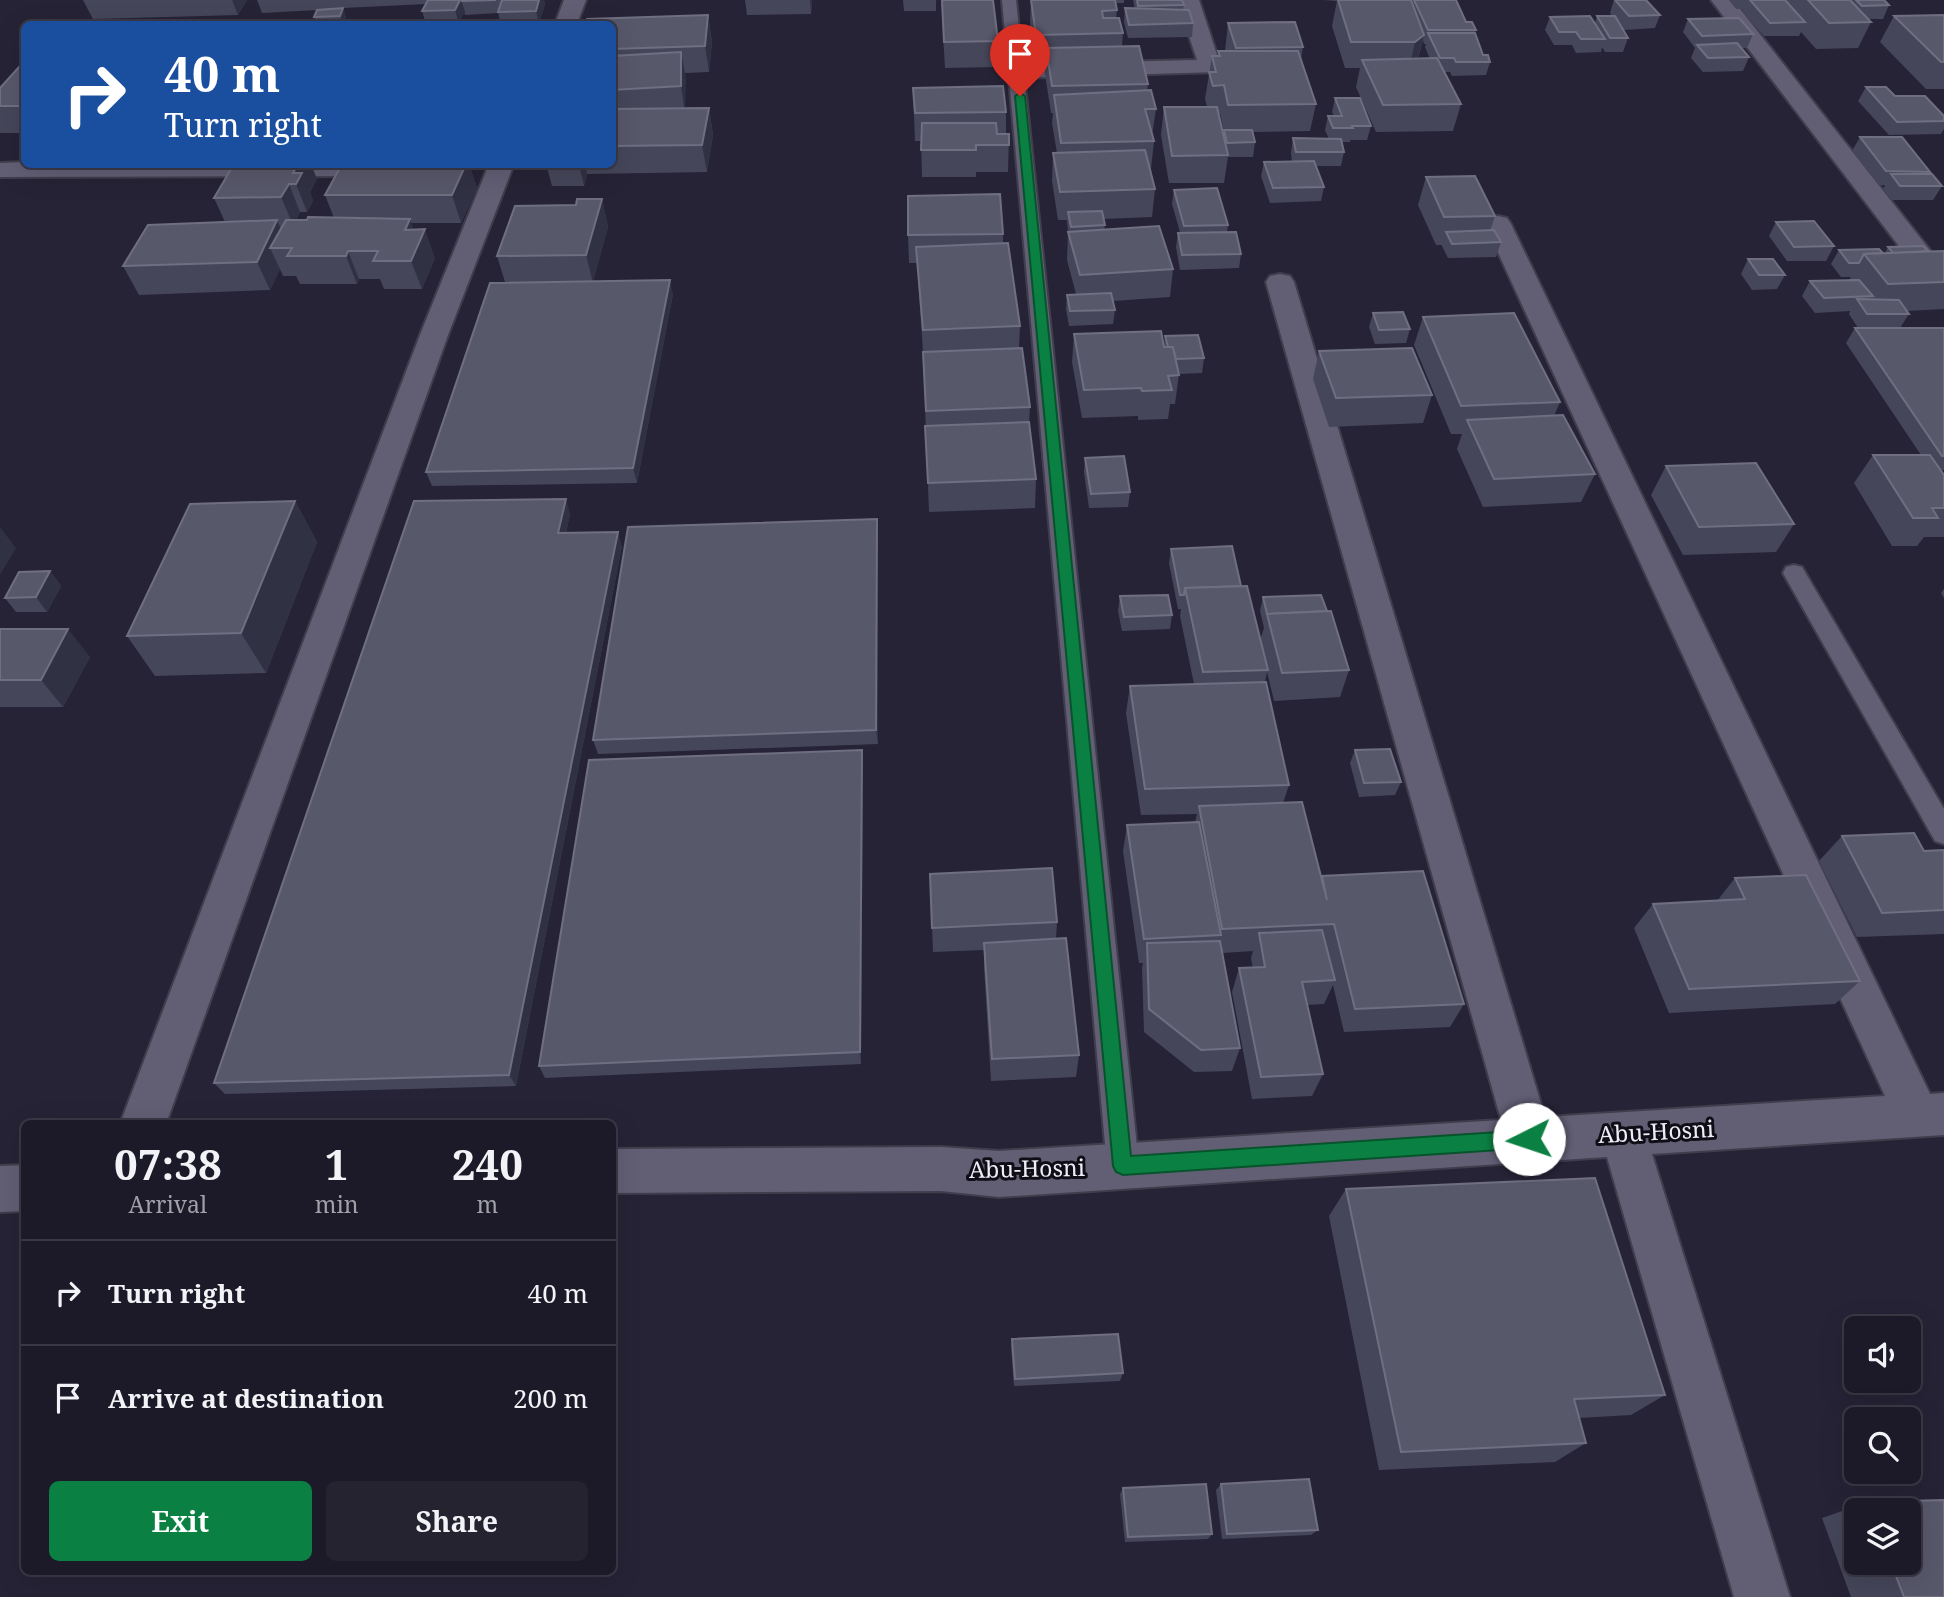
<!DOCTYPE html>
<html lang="en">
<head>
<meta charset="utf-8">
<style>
	body { margin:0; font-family:"Noto Serif",serif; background:#252330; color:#f1f3f6; height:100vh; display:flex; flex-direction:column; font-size:26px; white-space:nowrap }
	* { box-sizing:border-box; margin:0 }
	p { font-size:23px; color:#a0a1a8 }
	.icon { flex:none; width:38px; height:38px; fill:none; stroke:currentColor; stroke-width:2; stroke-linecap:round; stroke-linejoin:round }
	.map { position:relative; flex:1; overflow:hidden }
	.sheet { position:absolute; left:21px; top:1120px; width:595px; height:455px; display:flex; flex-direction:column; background:#1c1a28; border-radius:10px; box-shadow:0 7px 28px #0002,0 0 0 2px #3a3845 }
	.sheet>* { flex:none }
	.guide { position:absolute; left:21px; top:21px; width:595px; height:147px; border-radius:10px; box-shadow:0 7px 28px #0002,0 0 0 2px #3a3845; background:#1a4fa0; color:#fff; overflow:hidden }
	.controls { position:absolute; left:1844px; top:1316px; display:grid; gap:14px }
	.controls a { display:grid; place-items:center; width:77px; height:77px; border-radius:10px; background:#1c1a28; box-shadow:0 7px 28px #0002,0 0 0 2px #3a3845; font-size:35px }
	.pin { position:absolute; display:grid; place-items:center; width:60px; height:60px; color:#fff; margin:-72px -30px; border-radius:50% 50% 50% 0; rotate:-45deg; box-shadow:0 0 7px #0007 }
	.pin .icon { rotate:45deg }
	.me { position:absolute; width:77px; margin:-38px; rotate:266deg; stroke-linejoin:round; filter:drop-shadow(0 0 5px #0008) }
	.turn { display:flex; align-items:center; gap:24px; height:147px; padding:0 28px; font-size:32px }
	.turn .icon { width:91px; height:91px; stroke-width:2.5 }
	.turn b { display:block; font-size:49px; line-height:60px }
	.eta { display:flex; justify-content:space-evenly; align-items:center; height:119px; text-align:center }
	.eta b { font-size:42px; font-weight:700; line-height:49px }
	.cta { display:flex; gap:14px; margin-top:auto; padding:14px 28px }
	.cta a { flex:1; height:80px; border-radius:10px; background:#0b8043; color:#fff; font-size:28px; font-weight:700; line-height:80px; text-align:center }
	.cta a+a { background:#252330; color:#f1f3f6 }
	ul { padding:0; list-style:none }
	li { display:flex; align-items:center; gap:21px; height:105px; padding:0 28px; border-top:2px solid #3a3845 }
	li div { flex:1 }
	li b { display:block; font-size:26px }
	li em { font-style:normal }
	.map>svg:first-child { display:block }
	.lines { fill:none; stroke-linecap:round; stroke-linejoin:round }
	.lane-casing { stroke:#403d4d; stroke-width:4 }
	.street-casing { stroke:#403d4d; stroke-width:4 }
	.lane { fill:#625f75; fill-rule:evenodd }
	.street { fill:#625f75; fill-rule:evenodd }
	.wall { fill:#46465a; fill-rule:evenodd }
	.shaded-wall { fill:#313144 }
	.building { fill:#58586b; stroke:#6f6f81; stroke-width:2 }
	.route { fill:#0b8043; stroke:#07532c; stroke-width:2 }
	.labels { text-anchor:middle; stroke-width:6; stroke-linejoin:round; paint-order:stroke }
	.street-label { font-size:23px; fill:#edecf8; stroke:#0f0e16 }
</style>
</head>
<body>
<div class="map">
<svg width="1944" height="1597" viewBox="0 0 1944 1597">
	<rect width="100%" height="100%" fill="#262336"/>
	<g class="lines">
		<g class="lane-casing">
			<g id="lane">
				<polygon points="1002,0 1016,0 1139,1166 1134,1177 1123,1181 1112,1177 1107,1166"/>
				<polygon points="1794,565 1802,567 1944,809 1944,844 1935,841 1783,573 1786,567"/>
			</g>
		</g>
		<g class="street-casing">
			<g id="street">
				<polygon points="564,0 586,0 577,24 555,24"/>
				<polygon points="1177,0 1199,0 1221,67 1218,72 1018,78 1010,76 1007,71 1010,66 1018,64 1197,60"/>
				<polygon points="1711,0 1733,0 1944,268 1944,294 1934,292"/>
				<polygon points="24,162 402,164 405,169 402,174 393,176 0,177 0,163"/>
				<polygon points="489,164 514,164 448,335 166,1124 120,1124 420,335"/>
				<polygon points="1498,216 1507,218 1511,224 1930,1094 1944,1093 1944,1135 1652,1154 1790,1597 1734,1597 1607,1157 999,1197 941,1191 612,1193 612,1149 941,1147 999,1151 1501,1120 1266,282 1270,276 1280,274 1290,276 1294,282 1545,1117 1885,1096 1485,224 1489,218"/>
				<polygon points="24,1165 24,1211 0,1212 0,1166"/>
			</g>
		</g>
		<use href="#lane" class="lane"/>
		<use href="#street" class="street"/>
	</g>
	<g class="wall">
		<polygon points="83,0 247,0 238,15 93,19"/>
		<polygon points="257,0 461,0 462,1 462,0 544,0 545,4 539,24 501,24 498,13 465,15 464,11 459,24 426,24 422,11 426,4 343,8 347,22 346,24 317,24 314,17 317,10 262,13"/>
		<polygon points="745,0 812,0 811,14 747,15"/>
		<polygon points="903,0 936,0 936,11 904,11"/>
		<polygon points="941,0 993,0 998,41 997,67 945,68"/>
		<polygon points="1031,0 1124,0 1124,3 1116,3 1117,10 1116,18 1123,33 1122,46 1148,84 1147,91 1156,109 1152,136 1154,141 1151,169 1149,169 1155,189 1152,217 1103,219 1105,230 1173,269 1170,297 1113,301 1115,310 1113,324 1069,326 1066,309 1067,295 1076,294 1067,260 1068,233 1067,220 1058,220 1052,181 1053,153 1057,153 1052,123 1053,113 1051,113 1045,74 1045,61 1035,61 1030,25"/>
		<polygon points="1133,0 1182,0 1184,5 1183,10 1193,23 1192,37 1128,38 1124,22 1125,8 1135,9"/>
		<path d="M1323,0H1456L1466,22L1476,30L1475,34L1483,55L1490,62L1486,75L1452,76L1450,72H1444L1461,104L1453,131L1376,132L1356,87L1360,68H1345L1332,26L1337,1ZM1423,40L1424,44H1426L1425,47L1430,59H1418Z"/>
		<polygon points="1614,0 1660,15 1655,28 1624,30 1620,25 1628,38 1623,52 1605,52 1602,47 1601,52 1576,53 1572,45 1554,45 1545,30 1550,17 1595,23 1597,16 1612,16 1610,13"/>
		<polygon points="1729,0 1884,0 1889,5 1883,19 1868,19 1871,22 1858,48 1816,49 1801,32 1799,36 1764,36 1742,11 1743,9 1736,9"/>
		<polygon points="708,15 712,42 709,72 685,73 685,108 709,108 713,135 707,172 587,174 584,186 552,186 546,164 612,164 612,24"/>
		<polygon points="1944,15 1944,89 1926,89 1880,42 1894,16"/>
		<polygon points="1688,19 1753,34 1747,48 1741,48 1749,57 1743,71 1703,72 1691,58 1695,48 1683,32"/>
		<path d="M1228,23L1303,47L1301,59L1316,104L1310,131L1252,132L1255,142L1253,157H1228L1224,183H1169L1161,135L1164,107H1207L1205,99L1212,56H1218V51H1225ZM1218,113H1220L1224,132L1223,135Z"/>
		<polygon points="24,67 24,133 0,133 0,88"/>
		<polygon points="1866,87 1895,96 1944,116 1944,129 1941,134 1889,135 1858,101"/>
		<polygon points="913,88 1006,112 1006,134 1009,134 1008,172 976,172 976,177 922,177 921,141 915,141"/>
		<polygon points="1335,98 1371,126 1367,140 1350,140 1350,142 1342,142 1344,152 1341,166 1316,166 1324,187 1321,201 1270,203 1261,176 1264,162 1292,162 1291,153 1293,138 1329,139 1325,130 1328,116 1334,116 1332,112"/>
		<polygon points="1860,137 1930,172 1929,174 1942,186 1933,200 1891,200 1883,189 1885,185 1879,185 1852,151"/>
		<polygon points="342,164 469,164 477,188 461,223 411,223 413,230 435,258 422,289 384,289 380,279 359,279 357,284 300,284 296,276 283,276 280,269 270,290 139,295 123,266 225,222 214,198 317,179 310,192 313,201 307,212 300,212 296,220 334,218 325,195"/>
		<polygon points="1426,177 1495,216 1490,231 1501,242 1496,257 1448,258 1442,246 1442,245 1436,245 1418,205"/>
		<polygon points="1174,190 1228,225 1227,232 1241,254 1239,268 1180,270 1176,247 1178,233 1180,232 1172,204"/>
		<polygon points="602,199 608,227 593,281 673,294 637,483 432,486 426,472 505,282 497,256 576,205"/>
		<polygon points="1776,222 1834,246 1826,261 1787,261 1769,236"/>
		<polygon points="1003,234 1003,243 1020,326 1019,348 1030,407 1029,424 1036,479 1035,508 929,512 923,352 917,263 909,263 908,235"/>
		<polygon points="1888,247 1928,251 1944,251 1944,309 1907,311 1909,314 1900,328 1944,328 1944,470 1940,470 1944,475 1944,537 1924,537 1917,546 1892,546 1854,483 1873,455 1921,455 1846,343 1855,328 1858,328 1849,314 1850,311 1815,313 1802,296 1810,281 1849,280 1851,277 1841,277 1831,264 1839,250 1885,253"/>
		<polygon points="1748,259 1785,275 1777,289 1752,290 1741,274"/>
		<polygon points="1373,313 1410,329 1406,343 1375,344 1369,327"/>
		<polygon points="1423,317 1560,402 1554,416 1595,474 1581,502 1483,507 1457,449 1462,434 1451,434 1414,345"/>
		<polygon points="1074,334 1164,345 1165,336 1204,358 1202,373 1179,374 1175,404 1170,404 1168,419 1138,420 1138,416 1082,418 1072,362"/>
		<polygon points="1319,351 1432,395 1423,423 1329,427 1313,379"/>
		<polygon points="1085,458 1130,492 1128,507 1089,508 1084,472"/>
		<polygon points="1666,466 1794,524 1776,552 1683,555 1651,495"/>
		<polygon points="295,501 317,542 266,673 155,676 127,636"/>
		<polygon points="570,514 566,533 622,546 516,1086 225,1094 214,1083"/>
		<polygon points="877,519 878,534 878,744 598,754 593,740"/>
		<polygon points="1171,549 1241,586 1260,640 1264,628 1260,611 1263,597 1327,611 1349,670 1340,697 1274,701 1267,672 1265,682 1289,785 1283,803 1321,879 1322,876 1464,1004 1450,1027 1344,1032 1333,985 1324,1004 1307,1005 1323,1074 1312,1096 1252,1099 1232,992 1239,968 1253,968 1251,958 1253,951 1222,953 1240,1048 1232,1071 1194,1072 1144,1032 1142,968 1143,963 1139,963 1123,851 1127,825 1195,822 1197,814 1141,815 1126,713 1130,686 1194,684 1180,616 1181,609 1178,609 1169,563"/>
		<polygon points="50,571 61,586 47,612 16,612 5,598"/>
		<polygon points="1944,589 1944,598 1941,593"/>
		<polygon points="1120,596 1172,615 1170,629 1122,631 1118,611"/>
		<polygon points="0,629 90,657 63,707 0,707"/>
		<polygon points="1355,750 1401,782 1395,795 1359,797 1350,763"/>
		<polygon points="863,763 861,1064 545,1078 539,1066"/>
		<polygon points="1842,836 1924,851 1944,850 1944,934 1857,937 1819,861"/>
		<polygon points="930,874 1057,922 1056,939 1079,1055 1076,1077 991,1081 984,967 984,950 933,952"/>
		<polygon points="1735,878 1860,981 1835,1004 1669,1013 1634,928 1653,904 1717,901"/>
		<polygon points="1346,1189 1665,1395 1631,1415 1579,1418 1586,1443 1555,1462 1379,1470 1329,1216"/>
		<polygon points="1012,1339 1123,1373 1120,1381 1014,1386 1011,1347"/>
		<polygon points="1221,1484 1318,1530 1311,1535 1222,1539 1216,1490"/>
		<polygon points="1123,1488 1212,1534 1208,1539 1125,1542 1120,1494"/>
		<path d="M1944,1500V1597H1851L1822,1518L1868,1502ZM1857,1510H1909V1563H1857Z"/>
	</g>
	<g class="shaded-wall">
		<polygon points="232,0 247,0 238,15"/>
		<polygon points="459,0 461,0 465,11 459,24 455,10"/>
		<polygon points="539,0 544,0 545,4 539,24 536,11"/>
		<polygon points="810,0 812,0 811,14"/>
		<polygon points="343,8 347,22 346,24 343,24 340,16"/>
		<polygon points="708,15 712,42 709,72 705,46"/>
		<polygon points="1424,35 1417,61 1409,69 1415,42"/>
		<polygon points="681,52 686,79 685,113 681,86"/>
		<polygon points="709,108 713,135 707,172 702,145"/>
		<polygon points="298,164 311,164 317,179 310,192 313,201 307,212 296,184 293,173"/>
		<polygon points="466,164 469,164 477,188 461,223 452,195"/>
		<polygon points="579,164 585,164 587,174 584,186"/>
		<polygon points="289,184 300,212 293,225 281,197"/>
		<polygon points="602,199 608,227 593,283 586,255"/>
		<polygon points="410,219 419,245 425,229 435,258 422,289 411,261 405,230"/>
		<polygon points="277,220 289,248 270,248 280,269 270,290 257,262"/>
		<polygon points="348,251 359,279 357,284 346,256"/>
		<polygon points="670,280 673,294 637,483 633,468"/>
		<polygon points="566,499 570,514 563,547 558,533"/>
		<polygon points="295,501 317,542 266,673 241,633"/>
		<polygon points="877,519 878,534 878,744 876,730"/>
		<polygon points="0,527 16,548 0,575"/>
		<polygon points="618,532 622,546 516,1086 509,1075"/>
		<polygon points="50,571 61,586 47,612 36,597"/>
		<polygon points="68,629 90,657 63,707 41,680"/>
		<polygon points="862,750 863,763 861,1064 860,1052"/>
	</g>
	<g class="building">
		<polygon points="428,0 460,0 455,10 422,11"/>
		<polygon points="462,0 496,0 462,1"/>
		<polygon points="502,0 539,0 536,11 498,12"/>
		<polygon points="942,0 993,0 998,41 944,42"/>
		<polygon points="1031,0 1115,0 1117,10 1102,11 1103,18 1119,18 1123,33 1036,35"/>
		<polygon points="1137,0 1182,0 1184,5 1138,6"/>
		<polygon points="1338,0 1411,0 1424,35 1415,42 1351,42"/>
		<polygon points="1414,0 1456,0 1466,22 1472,22 1476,30 1428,30"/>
		<polygon points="1615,0 1646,0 1660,15 1629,16"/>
		<polygon points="1750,0 1785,0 1805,22 1770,23"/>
		<polygon points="1808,0 1850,0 1871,22 1829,23"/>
		<polygon points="1856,0 1884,0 1889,5 1862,6"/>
		<polygon points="343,8 340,16 314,17 317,10"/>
		<polygon points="1125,8 1189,10 1193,23 1129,25"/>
		<polygon points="708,15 705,46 612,49 612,24 585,24 587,19"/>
		<polygon points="1944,15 1944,62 1941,62 1894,16"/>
		<polygon points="1590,16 1605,39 1581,39 1576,32 1559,32 1550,17"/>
		<polygon points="1597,16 1615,16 1628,38 1610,38"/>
		<polygon points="1739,18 1753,34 1702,36 1688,19"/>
		<polygon points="1295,22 1303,47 1236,48 1228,23"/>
		<polygon points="1428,33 1475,33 1483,55 1488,55 1490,62 1456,62 1454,58 1440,58"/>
		<polygon points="1737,43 1749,57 1708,58 1697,45"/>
		<polygon points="1139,46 1148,84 1052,86 1046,48"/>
		<polygon points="1218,51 1298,51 1316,104 1228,105 1224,85 1213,86 1209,72 1216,72 1212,56 1220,56"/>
		<polygon points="681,52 681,86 612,90 612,56"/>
		<polygon points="1437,58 1461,104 1383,105 1362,60"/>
		<polygon points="19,67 24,67 24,106 0,106 0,88"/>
		<polygon points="1003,86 1006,112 915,113 913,88"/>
		<polygon points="1866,87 1886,87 1895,96 1925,96 1944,116 1944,121 1897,122"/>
		<polygon points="1151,90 1156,109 1145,109 1154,141 1061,143 1054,95"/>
		<polygon points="1335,98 1360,98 1371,126 1352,126 1353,128 1333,128 1328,116 1342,116"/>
		<polygon points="1164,107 1217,107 1228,155 1172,156"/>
		<polygon points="709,108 702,145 612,146 612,109"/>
		<polygon points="922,123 996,123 997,134 1009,134 1009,145 976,145 976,150 921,150"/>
		<polygon points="1224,130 1252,130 1255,142 1227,143"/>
		<polygon points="1860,137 1902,137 1930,172 1886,171"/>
		<polygon points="1293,138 1341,139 1344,152 1296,152"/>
		<polygon points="1145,150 1155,189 1060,192 1053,153"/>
		<polygon points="1314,161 1324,187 1273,188 1264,162"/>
		<polygon points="234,164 298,164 293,173 302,173 296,184 289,184 281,197 214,198"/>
		<polygon points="342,164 466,164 452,195 325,195"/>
		<polygon points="1891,174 1932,174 1942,186 1900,186"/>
		<polygon points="1475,176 1495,216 1444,217 1426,177"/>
		<polygon points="1217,188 1228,225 1184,226 1174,190"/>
		<polygon points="1000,194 1003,234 908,235 908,196"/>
		<polygon points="577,199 602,199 586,255 497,256 515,206 576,205"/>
		<polygon points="1102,211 1105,225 1071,227 1068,212"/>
		<polygon points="308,217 410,219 405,230 425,229 411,261 373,261 378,251 348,251 346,256 287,256 292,248 270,248 286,220 307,220"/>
		<polygon points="277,220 257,262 123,266 148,225"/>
		<polygon points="1814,221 1834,246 1794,247 1776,222"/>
		<polygon points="1159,226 1173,269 1080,275 1068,232"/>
		<polygon points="1494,230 1501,242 1452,244 1446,232"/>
		<polygon points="1236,232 1241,254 1182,255 1178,233"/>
		<polygon points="1008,243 1020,326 923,330 916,247"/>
		<polygon points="1923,246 1928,251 1893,253 1888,247"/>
		<polygon points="1879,249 1883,253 1864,254 1859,263 1849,263 1839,250"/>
		<polygon points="1944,251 1944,282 1888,284 1864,254"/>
		<polygon points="1748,259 1773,259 1785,275 1759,275"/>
		<polygon points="670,280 633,468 426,472 490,283"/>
		<polygon points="1859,280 1873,296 1824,298 1810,281"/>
		<polygon points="1111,293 1115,310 1070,311 1067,295"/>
		<polygon points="1857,299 1899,300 1909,314 1867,314"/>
		<polygon points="1403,312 1410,329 1379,330 1373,313"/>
		<polygon points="1514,313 1560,402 1461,406 1423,317"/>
		<polygon points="1855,328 1944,328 1944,456 1942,456"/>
		<polygon points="1161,331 1164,347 1173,347 1179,375 1168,376 1172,390 1142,391 1141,388 1084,390 1074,334"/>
		<polygon points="1198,335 1204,358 1176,359 1173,347 1168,347 1165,336"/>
		<polygon points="1022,348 1030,407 926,411 923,352"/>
		<polygon points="1412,348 1432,395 1336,398 1319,351"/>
		<polygon points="1563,415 1595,474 1494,479 1467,420"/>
		<polygon points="1029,422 1036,479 928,483 925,426"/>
		<polygon points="1873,455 1930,455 1944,475 1944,508 1932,508 1938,518 1913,518"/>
		<polygon points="1124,456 1130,492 1091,494 1085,458"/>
		<polygon points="1756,463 1794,524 1699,527 1666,466"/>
		<polygon points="566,499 558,533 618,532 509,1075 214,1083 414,501"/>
		<polygon points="295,501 241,633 127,636 190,504"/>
		<polygon points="877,519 876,730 593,740 628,527"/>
		<polygon points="1232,546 1241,586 1185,588 1184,595 1180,595 1171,549"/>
		<polygon points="50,571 36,597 5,598 19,572"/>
		<polygon points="1247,586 1268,670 1203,672 1185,588"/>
		<polygon points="1168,595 1172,615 1124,617 1120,596"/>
		<polygon points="1321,595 1327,611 1267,614 1263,597"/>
		<polygon points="1331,611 1349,670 1282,673 1267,614"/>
		<polygon points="0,629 68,629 41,680 0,680"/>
		<polygon points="1266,682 1289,785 1145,789 1130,686"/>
		<polygon points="1390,749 1401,782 1364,783 1355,750"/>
		<polygon points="862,750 860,1052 539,1066 589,760"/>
		<polygon points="1302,802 1327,900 1322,876 1423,871 1464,1004 1355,1009 1334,924 1222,929 1199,806"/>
		<polygon points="1199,822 1221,935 1144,939 1127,825"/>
		<polygon points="1914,833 1924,851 1944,850 1944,910 1882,913 1842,836"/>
		<polygon points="1052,868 1057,922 932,928 930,874"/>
		<polygon points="1806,875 1860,981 1689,989 1653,904 1745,899 1735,878"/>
		<polygon points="1322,930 1335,980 1302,982 1323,1074 1261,1077 1239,968 1265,967 1259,933"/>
		<polygon points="1066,938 1079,1055 992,1059 984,943"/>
		<polygon points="1220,941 1240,1048 1201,1050 1149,1009 1147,943"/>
		<polygon points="1595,1178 1665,1395 1574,1399 1586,1443 1401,1452 1346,1189"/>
		<polygon points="1118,1334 1123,1373 1015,1379 1012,1339"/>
		<polygon points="1309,1479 1318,1530 1227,1534 1221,1484"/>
		<polygon points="1206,1484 1212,1534 1128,1537 1123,1488"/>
		<polygon points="1944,1500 1944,1597 1904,1597 1891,1563 1909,1563 1909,1510 1871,1510 1868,1502"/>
	</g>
	<polygon class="route" points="1020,93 1025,96 1131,1156 1529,1130 1536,1133 1538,1139 1536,1146 1529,1148 1123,1175 1116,1172 1113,1166 1015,96"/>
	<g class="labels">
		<g class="street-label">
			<text transform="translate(1656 1132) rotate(-3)" y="8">Abu-Hosni</text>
			<text transform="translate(1027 1169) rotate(-1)" y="8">Abu-Hosni</text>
		</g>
	</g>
</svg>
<div class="controls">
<a><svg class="icon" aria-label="sound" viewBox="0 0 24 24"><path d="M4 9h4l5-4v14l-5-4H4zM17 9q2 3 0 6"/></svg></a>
<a><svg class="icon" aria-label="search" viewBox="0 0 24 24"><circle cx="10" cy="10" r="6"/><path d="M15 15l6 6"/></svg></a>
<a><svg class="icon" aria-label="layers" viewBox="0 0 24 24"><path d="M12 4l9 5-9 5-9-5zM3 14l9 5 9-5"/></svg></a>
</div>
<div class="pin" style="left:1020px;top:96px;background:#d93025"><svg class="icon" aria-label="arrive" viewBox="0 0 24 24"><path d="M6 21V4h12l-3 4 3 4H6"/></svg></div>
<svg class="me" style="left:1529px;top:1139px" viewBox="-20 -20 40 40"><circle r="19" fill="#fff"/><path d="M0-13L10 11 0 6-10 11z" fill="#0b8043"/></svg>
<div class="guide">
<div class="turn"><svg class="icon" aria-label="right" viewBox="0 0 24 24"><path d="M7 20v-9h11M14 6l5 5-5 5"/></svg><div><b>40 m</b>Turn right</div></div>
</div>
<section class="sheet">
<div class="eta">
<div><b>07:38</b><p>Arrival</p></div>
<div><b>1</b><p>min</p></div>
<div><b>240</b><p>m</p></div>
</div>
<ul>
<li><svg class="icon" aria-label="right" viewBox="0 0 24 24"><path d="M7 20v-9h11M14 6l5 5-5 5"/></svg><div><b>Turn right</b></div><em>40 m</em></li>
<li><svg class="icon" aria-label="arrive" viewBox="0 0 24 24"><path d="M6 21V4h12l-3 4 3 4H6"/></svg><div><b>Arrive at destination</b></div><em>200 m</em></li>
</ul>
<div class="cta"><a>Exit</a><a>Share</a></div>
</section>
</div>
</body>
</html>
